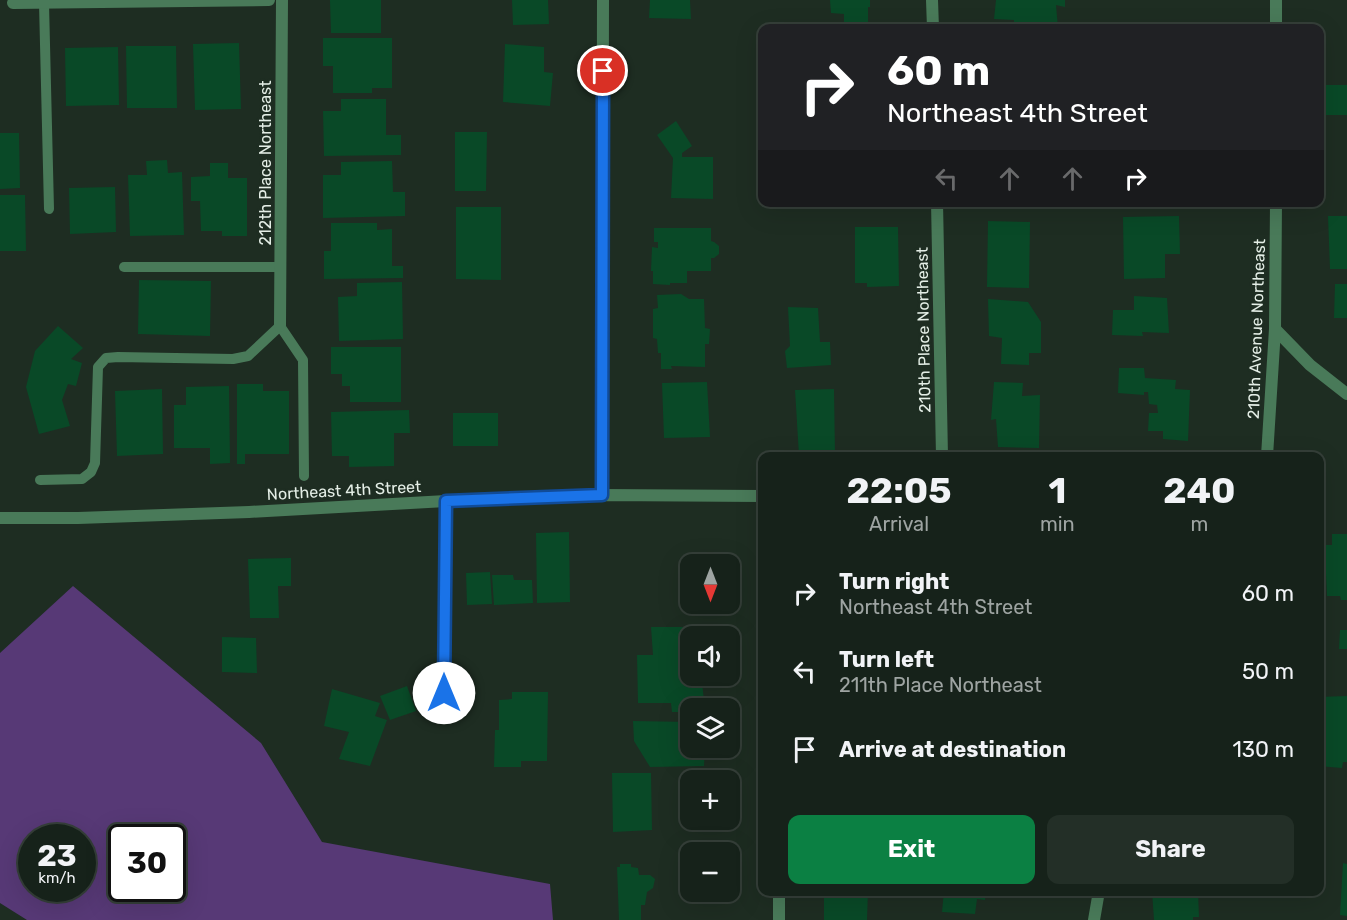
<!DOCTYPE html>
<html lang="en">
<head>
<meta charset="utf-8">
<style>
	body { margin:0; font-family:Rubik,sans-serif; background:#232f27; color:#f1f3f6; height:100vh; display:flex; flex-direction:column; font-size:22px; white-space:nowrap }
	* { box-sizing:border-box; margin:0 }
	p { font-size:20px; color:#9ea4a2 }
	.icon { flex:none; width:33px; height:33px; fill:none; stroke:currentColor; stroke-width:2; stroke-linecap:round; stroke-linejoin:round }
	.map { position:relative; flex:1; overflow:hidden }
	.side { position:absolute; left:758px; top:452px; width:566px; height:444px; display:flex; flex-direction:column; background:#16221a; border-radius:12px; box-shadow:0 6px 24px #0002,0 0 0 2px #353f39 }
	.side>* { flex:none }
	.hud { position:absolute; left:758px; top:24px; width:566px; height:183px; border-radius:12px; box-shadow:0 6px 24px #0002,0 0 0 2px #353f39; background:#202124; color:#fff; overflow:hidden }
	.needle { width:39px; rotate:180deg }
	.buttons { position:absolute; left:680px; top:554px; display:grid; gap:12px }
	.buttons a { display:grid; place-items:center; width:60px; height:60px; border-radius:12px; background:#16221a; box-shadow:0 6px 24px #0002,0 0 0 2px #353f39; font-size:30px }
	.speed { position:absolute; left:18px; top:824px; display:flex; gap:12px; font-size:30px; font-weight:700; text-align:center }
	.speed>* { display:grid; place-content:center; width:78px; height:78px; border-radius:50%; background:#16221a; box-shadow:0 6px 24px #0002,0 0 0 2px #353f39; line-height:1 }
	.speed small { font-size:15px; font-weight:400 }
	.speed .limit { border:3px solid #111; border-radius:9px; background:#fff; color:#111 }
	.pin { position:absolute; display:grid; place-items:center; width:51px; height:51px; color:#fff; margin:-26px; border:3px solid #fff; border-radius:50%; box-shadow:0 2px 6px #0007 }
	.me { position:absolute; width:66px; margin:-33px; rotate:0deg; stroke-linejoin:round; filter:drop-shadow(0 0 4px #0008) }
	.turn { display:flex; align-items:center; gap:21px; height:126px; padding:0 30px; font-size:27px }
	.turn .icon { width:78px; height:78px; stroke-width:2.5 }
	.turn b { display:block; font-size:42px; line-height:51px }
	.lanes { display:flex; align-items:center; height:57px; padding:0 30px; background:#0003; justify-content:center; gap:30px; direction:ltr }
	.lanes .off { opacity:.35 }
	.eta { display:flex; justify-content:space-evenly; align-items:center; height:102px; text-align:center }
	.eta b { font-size:36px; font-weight:700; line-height:42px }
	.action { display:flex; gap:12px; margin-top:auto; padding:12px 30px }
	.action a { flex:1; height:69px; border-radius:12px; background:#0b8043; color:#fff; font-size:24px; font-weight:700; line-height:69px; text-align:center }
	.action a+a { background:#232f27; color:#f1f3f6 }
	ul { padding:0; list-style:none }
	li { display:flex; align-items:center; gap:18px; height:78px; padding:0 30px }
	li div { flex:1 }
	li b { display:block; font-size:22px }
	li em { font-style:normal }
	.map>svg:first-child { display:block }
	.green { fill:#573976; fill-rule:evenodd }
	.building { fill:#094927 }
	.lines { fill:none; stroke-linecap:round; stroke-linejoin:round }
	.service { stroke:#497a59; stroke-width:10 }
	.minor { stroke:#497a59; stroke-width:12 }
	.route-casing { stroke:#114b97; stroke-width:15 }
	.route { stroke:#1a73e8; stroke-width:10 }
	.labels { text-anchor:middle; stroke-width:5; stroke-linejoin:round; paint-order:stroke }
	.street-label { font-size:16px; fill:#e4eee6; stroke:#1e2d22 }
</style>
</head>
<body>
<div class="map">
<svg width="1347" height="920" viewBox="0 0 1347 920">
	<rect width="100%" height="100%" fill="#1e2d22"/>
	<path class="green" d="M73,586L261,743L322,842L550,884L553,920H27L0,903V653ZM32,837H82V888H32ZM122,837H172V888H122Z"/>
	<g class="building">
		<polygon points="330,0 381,0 381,33 331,33"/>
		<polygon points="512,0 548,0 549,24 513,25"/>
		<polygon points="650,0 690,0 691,19 649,18"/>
		<polygon points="830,0 870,0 870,7 868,7 868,23 844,23 844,14 831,13"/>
		<polygon points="996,0 1065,0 1065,7 1056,5 1058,28 1014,28 1014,20 994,19"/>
		<polygon points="323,38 392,38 392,88 372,88 372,93 333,93 333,66 323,66"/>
		<polygon points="239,43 241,109 195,110 193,44"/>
		<polygon points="505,44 544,47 544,72 553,73 550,106 503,102"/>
		<polygon points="126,46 176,46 177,108 127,108"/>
		<polygon points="118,47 119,105 66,106 65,48"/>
		<rect x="1320" y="85" width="27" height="30"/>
		<polygon points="341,99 386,99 386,135 401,135 401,155 324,156 323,111 341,111"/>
		<polygon points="676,121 692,146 682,153 682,157 713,157 713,199 671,198 673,158 657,135"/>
		<polygon points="455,132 487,132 486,191 455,191"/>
		<polygon points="0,133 19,133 20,188 0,189"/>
		<polygon points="167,160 168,173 182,172 184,235 130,236 128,175 147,175 146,161"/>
		<polygon points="392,161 393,192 405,192 405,216 323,218 323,175 341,175 341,162"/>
		<polygon points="210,163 228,163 228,178 247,178 247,236 222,236 222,231 201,231 200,201 191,201 191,177 210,176"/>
		<polygon points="115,187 116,232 70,234 69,188"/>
		<polygon points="0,195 25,195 26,251 0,251"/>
		<polygon points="456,207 501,207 501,280 456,279"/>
		<polygon points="1179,216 1180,254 1165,254 1165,278 1124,279 1123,217"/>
		<polygon points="1328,216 1347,216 1347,269 1330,269"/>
		<polygon points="988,221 1030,222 1029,288 987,287"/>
		<polygon points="331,223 377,223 377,230 392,229 392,266 403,266 403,278 324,279 324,251 331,251"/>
		<polygon points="855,227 898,227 899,286 867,287 867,283 855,283"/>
		<polygon points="654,228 711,228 711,241 714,242 719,246 719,254 714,258 711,258 711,271 687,271 687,283 670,283 670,285 653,284 653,271 651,271 652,247 658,248 658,242 654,242"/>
		<polygon points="139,280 211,281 210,336 138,334"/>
		<polygon points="402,282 403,339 339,341 338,297 357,296 357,283"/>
		<polygon points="1335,284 1347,284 1347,318 1334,318"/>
		<polygon points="681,294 689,299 704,299 705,328 710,329 709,344 705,344 705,367 671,366 672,369 661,369 661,353 658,353 657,339 653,338 653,309 658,308 657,295"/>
		<polygon points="1134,296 1167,298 1169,333 1142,332 1143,336 1112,335 1113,310 1134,310"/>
		<polygon points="988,299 1028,302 1041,322 1041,353 1029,353 1029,365 1001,364 1002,338 989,336"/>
		<polygon points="788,307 818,308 820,342 830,342 831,365 787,368 785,351 790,346"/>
		<polygon points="58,326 83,348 71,359 82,363 76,386 68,384 62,400 70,426 39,434 26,387 35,351"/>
		<polygon points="331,347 401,347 401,402 350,402 350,386 342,386 342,374 331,374"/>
		<polygon points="1119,368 1144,368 1145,378 1176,380 1175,389 1190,390 1188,441 1163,439 1163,431 1148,431 1149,413 1158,413 1157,405 1149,404 1148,392 1144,392 1144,395 1118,393"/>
		<polygon points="707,382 710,437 664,438 662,383"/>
		<polygon points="994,382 1023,383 1022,396 1040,395 1039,448 998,447 996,419 991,420"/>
		<polygon points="237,384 263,384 263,391 289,391 289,454 245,454 245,464 237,464"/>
		<polygon points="229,386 230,463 210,464 210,448 174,448 174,405 186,405 186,387"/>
		<polygon points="162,389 163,454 117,456 115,391"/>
		<polygon points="834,389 835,455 799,455 795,390"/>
		<polygon points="409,410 410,433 394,433 394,466 349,467 349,456 332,456 331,412"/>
		<rect x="453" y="413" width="45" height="33"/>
		<polygon points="569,532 570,602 537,603 536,533"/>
		<polygon points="1332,534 1347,534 1347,600 1341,600 1340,596 1327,596 1326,574 1320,574 1319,545 1332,545"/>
		<polygon points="291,558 291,586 278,586 279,618 250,618 248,559"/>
		<polygon points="490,572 492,604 467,605 466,573"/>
		<polygon points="492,575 513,575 514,580 532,580 533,603 494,605"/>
		<polygon points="651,627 685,627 686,664 690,664 690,675 701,675 705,708 690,708 690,712 672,712 671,703 638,703 637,655 653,655"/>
		<polygon points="1340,630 1347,630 1347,649 1339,649"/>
		<polygon points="222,637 256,638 257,673 222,672"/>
		<polygon points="407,686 416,711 390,720 380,696"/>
		<polygon points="332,689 380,703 375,716 387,720 370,766 339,759 349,732 324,726"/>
		<polygon points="512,692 548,692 547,761 521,761 521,767 494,767 495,730 499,730 499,700 512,699"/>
		<polygon points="1347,696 1347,762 1343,762 1342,768 1318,766 1318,697"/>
		<polygon points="633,721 690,722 690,747 705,747 704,766 650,767 634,741"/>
		<polygon points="612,773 651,773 652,830 613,832"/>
		<polygon points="1343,863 1347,864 1347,916 1340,915"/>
		<polygon points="620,864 631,864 631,867 638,868 639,875 650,875 655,879 653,888 647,892 645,905 641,905 641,920 619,920 617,867 620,867"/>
		<polygon points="824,891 868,891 867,920 824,920"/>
		<polygon points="944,891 986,891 985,900 977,899 975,914 942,912"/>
		<polygon points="1152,891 1198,891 1199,917 1193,917 1193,920 1154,920"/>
	</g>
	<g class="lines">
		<g class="service">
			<polyline points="44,3 49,209"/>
			<polyline points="124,267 281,267"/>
			<polyline points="40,480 82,479 91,472 95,463 98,367 106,358 118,357 233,359 248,356 280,326 303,360 304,476"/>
		</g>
		<g class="minor">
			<polyline points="932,0 933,28"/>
			<polyline points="13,3 269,0"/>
			<polyline points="1276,28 1276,0"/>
			<polyline points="937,202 942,456"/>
			<polyline points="280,326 282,0"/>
			<polyline points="1275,329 1310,365 1347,394"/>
			<polyline points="1267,456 1275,329 1276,202"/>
			<polyline points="602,495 603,0"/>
			<polyline points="0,518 78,518 249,512 446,501 602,495 762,496"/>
			<polyline points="444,693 446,501"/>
			<polyline points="779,891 779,920"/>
			<polyline points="1094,920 1099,891"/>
		</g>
	</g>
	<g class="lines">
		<g class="route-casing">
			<polyline id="route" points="444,693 446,501 602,495 603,71"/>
		</g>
		<use href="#route" class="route"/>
	</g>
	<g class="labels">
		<g class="street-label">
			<text transform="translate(265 163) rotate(-90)" y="6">212th Place Northeast</text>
			<text transform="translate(1256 329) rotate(-88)" y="6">210th Avenue Northeast</text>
			<text transform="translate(923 330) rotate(-91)" y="6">210th Place Northeast</text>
			<text transform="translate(344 490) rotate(-3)" y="6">Northeast 4th Street</text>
		</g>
	</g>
</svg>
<div class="buttons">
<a><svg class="needle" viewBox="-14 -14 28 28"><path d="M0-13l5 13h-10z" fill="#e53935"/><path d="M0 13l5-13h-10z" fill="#9ea4a2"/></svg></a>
<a><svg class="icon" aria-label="sound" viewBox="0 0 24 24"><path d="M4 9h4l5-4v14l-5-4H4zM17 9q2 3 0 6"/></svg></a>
<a><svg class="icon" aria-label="layers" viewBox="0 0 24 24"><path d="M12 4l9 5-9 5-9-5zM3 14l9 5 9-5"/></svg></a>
<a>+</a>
<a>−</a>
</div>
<div class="speed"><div>23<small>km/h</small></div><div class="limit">30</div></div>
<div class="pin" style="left:603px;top:71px;background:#d93025"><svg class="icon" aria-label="arrive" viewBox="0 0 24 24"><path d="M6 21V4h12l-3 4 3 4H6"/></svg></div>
<svg class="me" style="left:444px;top:693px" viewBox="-20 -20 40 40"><circle r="19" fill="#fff"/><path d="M0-13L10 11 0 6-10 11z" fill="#1a73e8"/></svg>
<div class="hud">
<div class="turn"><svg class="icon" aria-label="right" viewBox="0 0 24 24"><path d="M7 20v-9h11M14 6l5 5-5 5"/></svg><div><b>60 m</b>Northeast 4th Street</div></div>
<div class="lanes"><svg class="icon off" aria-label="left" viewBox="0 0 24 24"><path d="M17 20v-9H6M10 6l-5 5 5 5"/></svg><svg class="icon off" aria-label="ahead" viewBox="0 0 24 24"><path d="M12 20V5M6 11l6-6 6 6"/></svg><svg class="icon off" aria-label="ahead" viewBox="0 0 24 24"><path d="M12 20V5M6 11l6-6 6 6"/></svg><svg class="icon" aria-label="right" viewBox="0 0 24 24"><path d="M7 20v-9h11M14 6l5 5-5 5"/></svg></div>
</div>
<section class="side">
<div class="eta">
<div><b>22:05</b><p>Arrival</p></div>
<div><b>1</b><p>min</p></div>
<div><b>240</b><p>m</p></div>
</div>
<ul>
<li><svg class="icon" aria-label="right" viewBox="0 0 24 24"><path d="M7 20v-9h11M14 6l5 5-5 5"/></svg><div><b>Turn right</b><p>Northeast 4th Street</p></div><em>60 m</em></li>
<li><svg class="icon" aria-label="left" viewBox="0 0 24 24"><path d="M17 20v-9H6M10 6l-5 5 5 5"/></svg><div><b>Turn left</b><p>211th Place Northeast</p></div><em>50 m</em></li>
<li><svg class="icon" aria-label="arrive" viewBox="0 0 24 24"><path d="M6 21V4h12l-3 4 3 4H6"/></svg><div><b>Arrive at destination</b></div><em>130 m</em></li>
</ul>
<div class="action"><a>Exit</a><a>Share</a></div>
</section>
</div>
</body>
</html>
